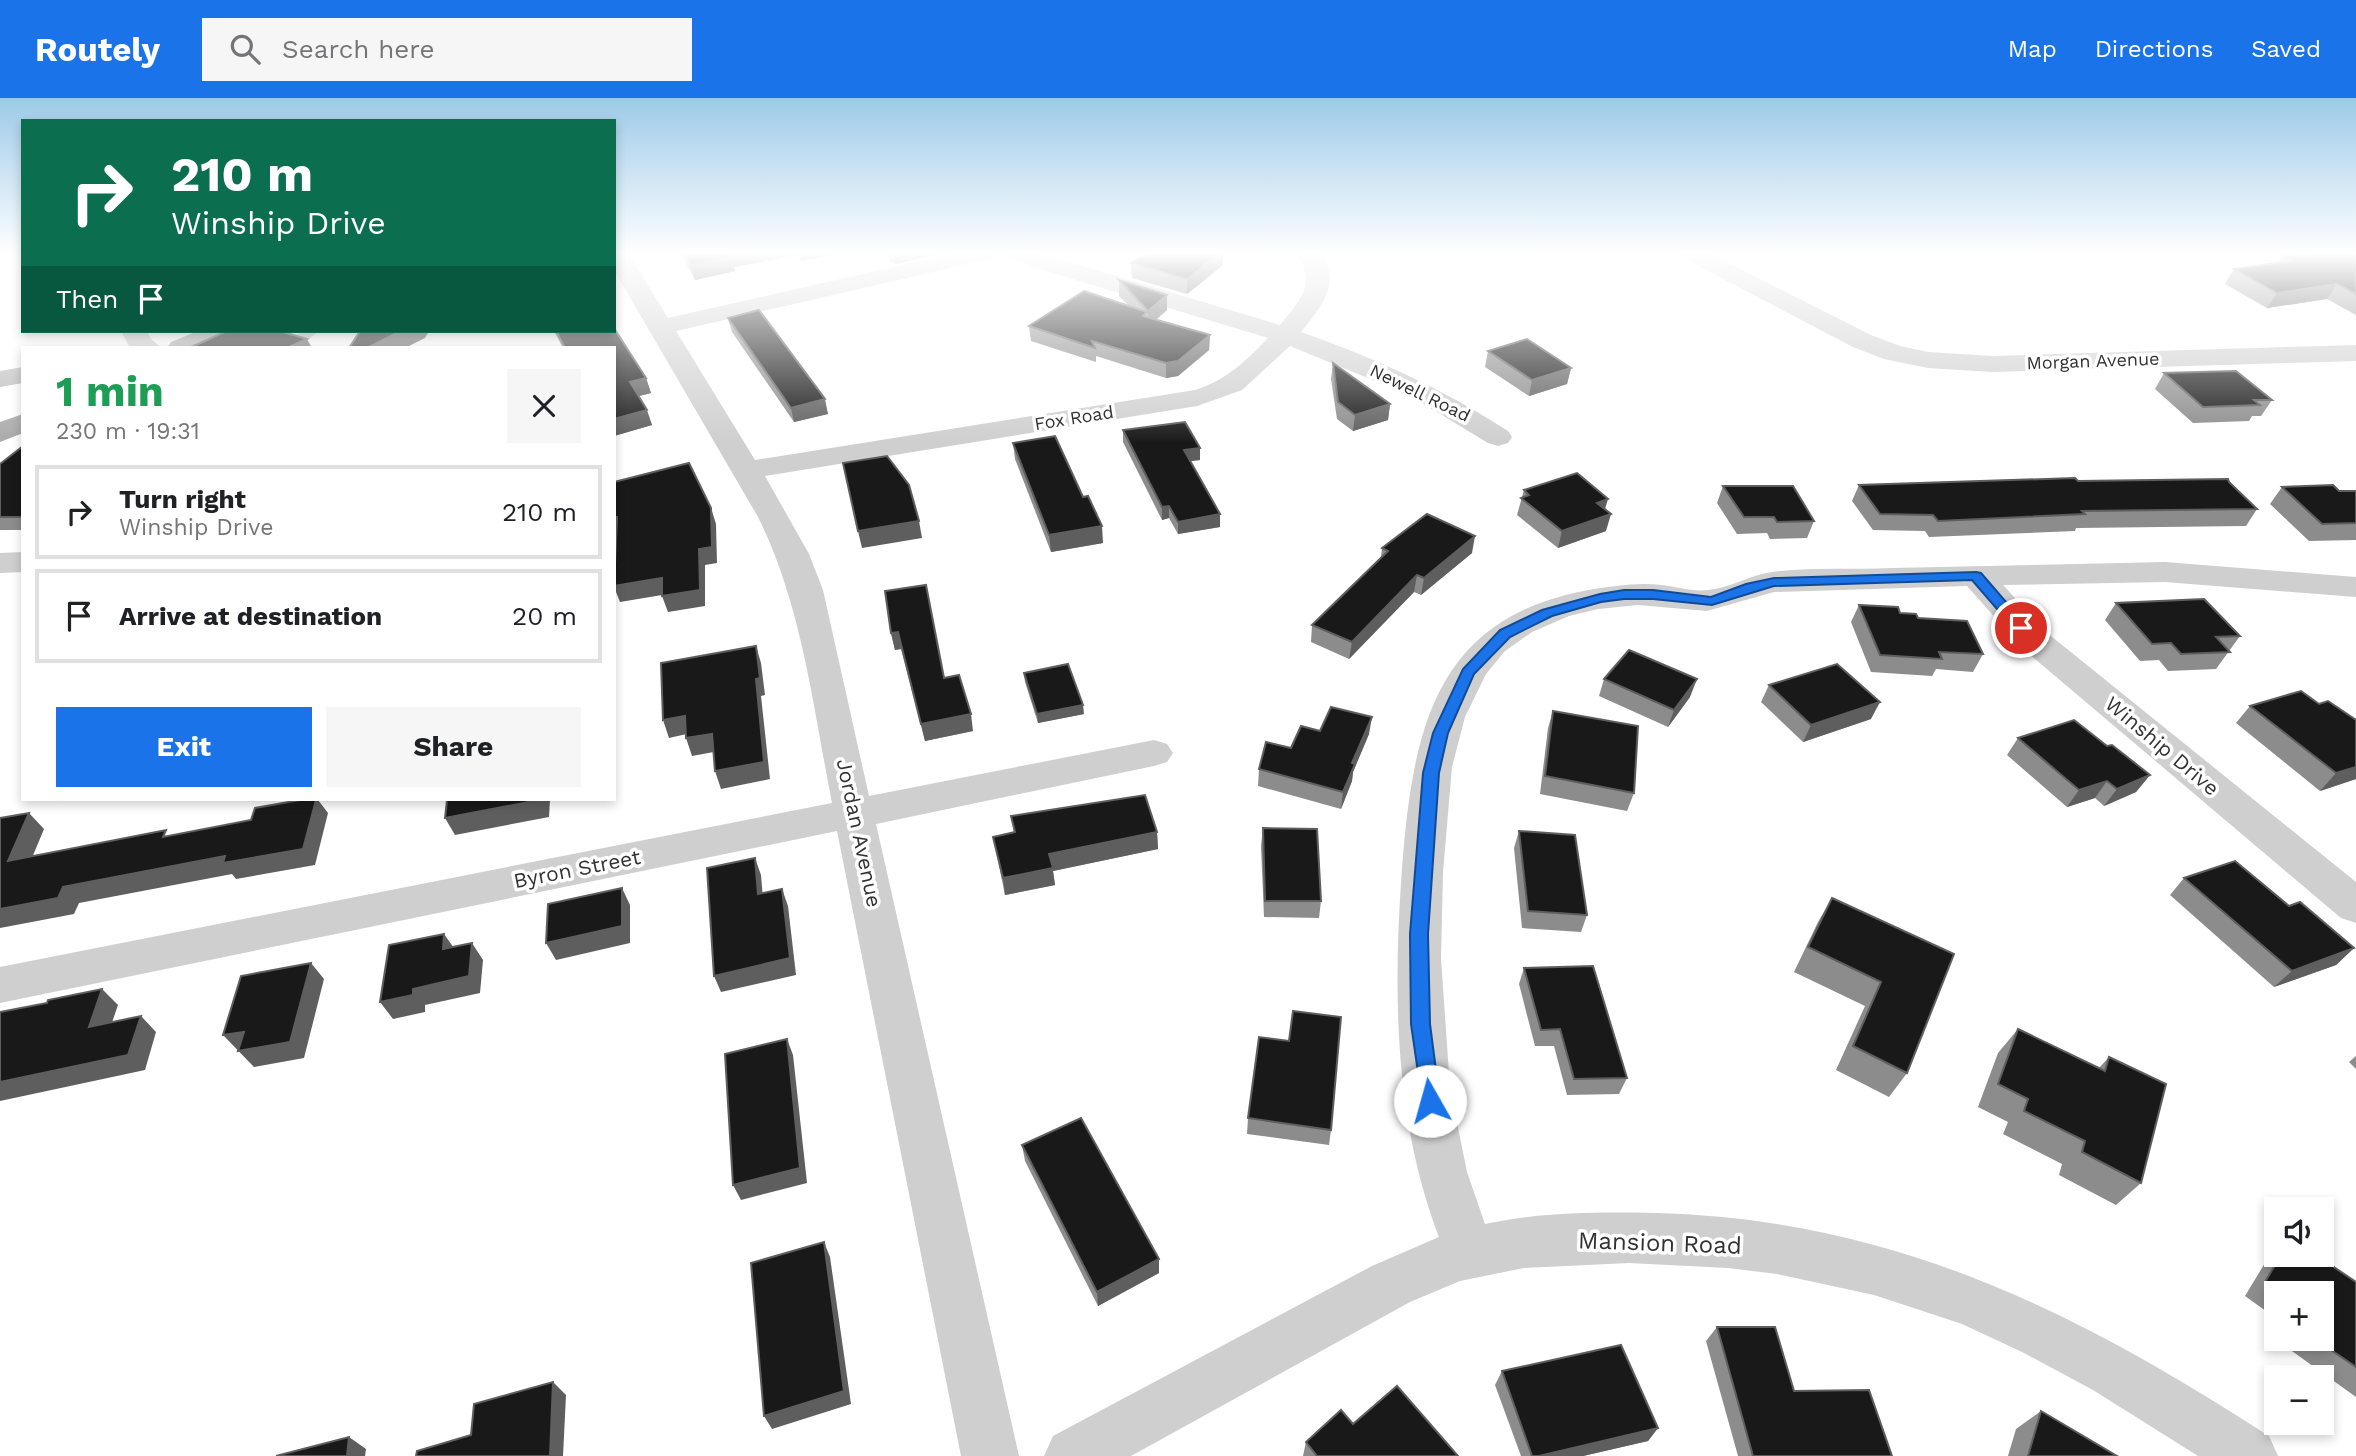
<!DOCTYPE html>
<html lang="en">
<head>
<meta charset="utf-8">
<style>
	body { margin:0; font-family:"Work Sans",sans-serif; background:#f6f6f6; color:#202124; height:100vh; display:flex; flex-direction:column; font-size:26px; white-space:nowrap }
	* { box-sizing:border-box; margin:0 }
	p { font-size:23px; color:#757577 }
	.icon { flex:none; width:38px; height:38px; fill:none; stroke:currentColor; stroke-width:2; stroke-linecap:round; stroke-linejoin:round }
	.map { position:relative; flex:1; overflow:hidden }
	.side { position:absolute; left:21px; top:248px; width:595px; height:455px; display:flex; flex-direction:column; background:#fff; border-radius:0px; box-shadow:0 4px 10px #0003 }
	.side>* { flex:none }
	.hud { position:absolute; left:21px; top:21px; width:595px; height:214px; border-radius:0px; box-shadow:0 4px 10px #0003; background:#0b6e4f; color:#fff; overflow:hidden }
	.controls { position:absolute; left:2264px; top:1099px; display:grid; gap:14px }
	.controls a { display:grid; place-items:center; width:70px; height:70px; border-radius:0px; background:#fff; box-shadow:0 4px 10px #0003; font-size:35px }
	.pin { position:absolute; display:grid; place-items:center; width:60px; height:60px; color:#fff; margin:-30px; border:4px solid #fff; border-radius:50%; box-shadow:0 2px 7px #0007 }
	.me { position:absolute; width:77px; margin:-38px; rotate:353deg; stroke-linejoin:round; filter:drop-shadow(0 0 5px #0008) }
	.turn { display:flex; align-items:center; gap:24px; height:147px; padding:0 35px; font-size:32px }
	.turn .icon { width:91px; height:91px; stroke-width:2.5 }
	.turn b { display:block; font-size:49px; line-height:60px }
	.then { display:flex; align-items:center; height:66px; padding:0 35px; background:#0003; gap:14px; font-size:26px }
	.round { display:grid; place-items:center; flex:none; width:74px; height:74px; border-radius:0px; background:#f6f6f6 }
	.summary { display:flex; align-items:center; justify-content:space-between; height:119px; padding:0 35px }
	h1 { font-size:42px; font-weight:700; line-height:52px; color:#1e9e55 }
	.primary-button { display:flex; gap:14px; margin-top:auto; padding:14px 35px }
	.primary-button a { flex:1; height:80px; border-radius:0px; background:#1a73e8; color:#fff; font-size:28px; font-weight:700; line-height:80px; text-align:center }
	.primary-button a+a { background:#f6f6f6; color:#202124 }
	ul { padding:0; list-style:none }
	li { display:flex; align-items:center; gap:21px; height:94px; margin:0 14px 10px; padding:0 21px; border:4px solid #e0e0e0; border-radius:0px }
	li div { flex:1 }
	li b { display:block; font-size:26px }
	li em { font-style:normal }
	header { display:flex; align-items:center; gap:42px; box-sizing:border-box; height:98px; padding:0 35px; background:#1a73e8; color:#fff }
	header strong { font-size:33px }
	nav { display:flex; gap:38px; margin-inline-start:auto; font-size:24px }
	.search { width:490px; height:63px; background:#f6f6f6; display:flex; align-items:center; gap:18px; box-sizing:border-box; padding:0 24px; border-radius:0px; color:#757577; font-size:26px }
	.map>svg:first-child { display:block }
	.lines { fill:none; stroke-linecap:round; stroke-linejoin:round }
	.lane { fill:#cfcfcf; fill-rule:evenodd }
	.street { fill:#cfcfcf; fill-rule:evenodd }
	.secondary { fill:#bcbcbc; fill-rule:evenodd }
	.primary { fill:#aaa; fill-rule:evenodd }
	.wall { fill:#8c8c8c }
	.shaded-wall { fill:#5e5e5e }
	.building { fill:#191919; stroke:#5e5e5e; stroke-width:2 }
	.route { fill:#1a73e8; stroke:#114b97; stroke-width:2 }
	.labels { text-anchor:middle; stroke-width:7; stroke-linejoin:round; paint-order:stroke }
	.far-street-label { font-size:18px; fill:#323232; stroke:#fff }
	.street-label { font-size:21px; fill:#323232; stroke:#fff }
	.near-street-label { font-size:24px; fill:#323232; stroke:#fff }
</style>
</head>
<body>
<header>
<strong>Routely</strong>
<div class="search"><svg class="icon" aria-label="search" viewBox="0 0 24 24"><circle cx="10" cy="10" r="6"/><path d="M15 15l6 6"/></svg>Search here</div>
<nav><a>Map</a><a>Directions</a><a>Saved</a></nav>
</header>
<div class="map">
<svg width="2356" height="1358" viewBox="0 0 2356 1358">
	<rect width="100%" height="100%" fill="#fff"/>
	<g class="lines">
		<polygon class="lane" points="303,233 319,233 301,247 291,247 291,241"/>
		<g class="street">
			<path d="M614,155H628L668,220L955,155H998L994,160L986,162L676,233L755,362L1195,292C1225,283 1247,262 1268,240L1043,172L1010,160L1006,155H1039L1280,227C1301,202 1317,185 1296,155H1321C1342,184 1321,210 1301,234C1375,260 1443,291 1508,333L1512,339L1508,345L1498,348L1488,345L1409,297L1290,248L1242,292L1197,308L765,378L809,456L823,492L869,698L1154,642L1167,646L1173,655L1167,664L1154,668L876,726L1019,1358H961L837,733L0,905V869L832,705C813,609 802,507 758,419L614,172Z"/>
			<polygon points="1679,155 1709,155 1871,237 1900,248 1928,254 1993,258 2356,247 2356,263 1993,274 1928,270 1884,261 1853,249 1683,160"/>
			<polygon points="121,233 147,233 151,241 162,250 130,250"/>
			<polygon points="23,454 23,474 0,475 0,455"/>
			<path d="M2165,464L2356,479V499L2165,484L2003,487L2046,534L2356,784V825L2341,820L2022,550L1967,488L1774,494L1707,513L1638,507L1598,511L1569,518L1532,534L1505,553L1486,576L1465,619L1452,669L1443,774L1441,860L1450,990L1467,1074L1485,1126C1540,1114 1599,1114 1655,1115C1893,1121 2073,1212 2269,1338L2278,1358H2198L2093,1292L2022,1254L1962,1226L1874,1197L1777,1176L1728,1170L1629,1165L1524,1170L1460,1183L1410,1204L1131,1358H1044L1053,1338L1372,1168L1439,1139C1396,1027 1393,905 1401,785C1412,628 1433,508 1616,488C1631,486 1647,485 1662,487C1678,489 1693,494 1708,492C1730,490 1750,477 1772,474C1811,469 1853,472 1892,470C1983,468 2074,466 2165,464Z"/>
		</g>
		<polygon class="secondary" points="23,269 23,285 0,289 0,273"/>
		<g class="primary">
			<path d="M198,233H232C218,252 188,251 167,250L171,244Z"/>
			<polygon points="23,316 23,335 0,344 0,324"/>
		</g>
	</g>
	<g class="wall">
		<polygon points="681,155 832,155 832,157 801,163 797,157 734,169 735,173 695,182"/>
		<polygon points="888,155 944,155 896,166 890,164"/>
		<polygon points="2356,155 2356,217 2327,201 2267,210 2225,186 2234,171 2279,164 2282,158"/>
		<polygon points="1131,165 1223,167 1187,196 1132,180"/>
		<polygon points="1119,182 1167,212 1156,222 1210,237 1209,252 1178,278 1166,280 1096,258 1096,264 1031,243 1029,228 1129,208 1119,198"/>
		<polygon points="728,220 828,316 794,324 732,234"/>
		<polygon points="614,229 646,280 651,295 639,298 652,327 614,338 614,250 563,250 554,233 614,233"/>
		<polygon points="1488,253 1571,270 1567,286 1529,298 1485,269"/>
		<polygon points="1333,265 1390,306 1388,322 1353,333 1337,321 1331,281"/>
		<polygon points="2164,275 2272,302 2261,318 2252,318 2249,323 2193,325 2155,291"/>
		<polygon points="1123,332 1200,362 1190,363 1220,416 1220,429 1178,436 1169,420 1162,422 1123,344"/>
		<polygon points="1013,345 1103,445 1051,454 1015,361"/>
		<polygon points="23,348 23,432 0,432 0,366"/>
		<polygon points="2078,383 2229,384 2257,411 2246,428 2076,430 2075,433 1929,439 1925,433 1873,432 1852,403 1859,387"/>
		<polygon points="1723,388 1814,423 1807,440 1770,441 1767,435 1737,436 1717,405"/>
		<polygon points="2282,389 2339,393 2356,393 2356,442 2309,443 2270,406"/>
		<polygon points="1524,392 1605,411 1606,433 1558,450 1517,417"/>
		<polygon points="1382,450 1472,455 1421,497 1414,494 1349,561 1311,544 1312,527 1381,459"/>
		<polygon points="2116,505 2240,538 2216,571 2168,573 2159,562 2140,563 2105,522"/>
		<polygon points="1859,507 1900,515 1983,556 1973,574 1936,571 1932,578 1871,574 1851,524"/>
		<polygon points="891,535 944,580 973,633 925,643 901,551 895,552"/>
		<polygon points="1024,575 1084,616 1038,625 1025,584"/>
		<polygon points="1604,581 1690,599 1668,629 1599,598"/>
		<polygon points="1769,587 1871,621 1803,644 1761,604"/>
		<polygon points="2319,606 2356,622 2356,681 2320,693 2236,625 2250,608"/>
		<polygon points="1553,613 1634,695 1627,713 1540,696 1548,630"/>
		<polygon points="1320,633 1369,636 1353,674 1352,683 1341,711 1258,688 1259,671"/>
		<polygon points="2018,640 2107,648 2150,677 2136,694 2104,708 2095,700 2067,709 2007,657"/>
		<polygon points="1011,718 1157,734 1158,751 1053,773 1055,787 1005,797 993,739 1014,735"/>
		<polygon points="1263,730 1321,803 1319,820 1264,819 1261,748"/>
		<polygon points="1519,733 1587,817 1581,834 1522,830 1514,750"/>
		<polygon points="2184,780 2289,808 2354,850 2336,867 2274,889 2170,797"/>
		<polygon points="1832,800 1954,856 1907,975 1889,999 1836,972 1865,908 1794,874 1818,824"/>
		<polygon points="1524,870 1627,980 1619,996 1567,997 1554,948 1535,948 1519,886"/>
		<polygon points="2018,931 2099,970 2109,959 2141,1085 2116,1107 2059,1077 2062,1066 2003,1036 2008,1024 1978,1009 1998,955"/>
		<polygon points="2356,958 2356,971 2349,964"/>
		<polygon points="1248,1020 1331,1032 1329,1047 1247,1036"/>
		<polygon points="1022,1047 1159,1161 1159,1175 1098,1208 1025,1063"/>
		<polygon points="2277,1151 2277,1157 2316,1157 2356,1184 2356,1299 2271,1238 2277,1228 2277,1241 2322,1241 2322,1195 2277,1195 2277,1221 2245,1198 2271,1155"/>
		<polygon points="1717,1229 1794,1293 1892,1358 1738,1358 1706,1243"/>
		<polygon points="1502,1273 1658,1330 1648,1343 1583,1358 1521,1358 1495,1287"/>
		<polygon points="2041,1313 2117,1358 2008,1358 2016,1331"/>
		<polygon points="1353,1326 1458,1358 1303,1358 1306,1344"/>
	</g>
	<g class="shaded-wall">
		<polygon points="731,155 796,155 797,157 734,169 735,173 695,182 691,167"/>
		<polygon points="799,155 832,155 832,157 801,163"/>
		<polygon points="894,155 944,155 896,166"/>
		<polygon points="1220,155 1223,155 1223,167 1187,196 1187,181"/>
		<polygon points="2337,186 2327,201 2267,210 2277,195"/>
		<polygon points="1167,197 1167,212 1148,228 1148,213"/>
		<polygon points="401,233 429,233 425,240 405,250 367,250"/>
		<polygon points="1210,237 1209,252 1178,278 1166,280 1166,265"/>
		<polygon points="307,241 312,250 287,250"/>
		<polygon points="1571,270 1567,286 1529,298 1532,282"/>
		<polygon points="646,280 651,295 635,299 630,284"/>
		<polygon points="825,301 828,316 794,324 791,310"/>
		<polygon points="1390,306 1388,322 1353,333 1355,317"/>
		<polygon points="647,312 652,327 614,338 614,321"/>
		<polygon points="1200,350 1200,362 1184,364 1184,352"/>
		<polygon points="1608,401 1603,418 1597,405"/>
		<polygon points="1169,408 1169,420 1162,422 1162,409"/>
		<polygon points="711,410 716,426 717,465 705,467 705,508 668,514 662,498 699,451"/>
		<polygon points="1220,416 1220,429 1178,436 1178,424"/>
		<polygon points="1611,416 1606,433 1558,450 1562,433"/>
		<polygon points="614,419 617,419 623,434 614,436"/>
		<polygon points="919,423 922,440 862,450 858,433"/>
		<polygon points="1102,428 1103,445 1051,454 1049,437"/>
		<polygon points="1475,438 1472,455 1421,497 1424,480"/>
		<polygon points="1417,477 1414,494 1349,561 1352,544"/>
		<polygon points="662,480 668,496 620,504 614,489 614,488"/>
		<polygon points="898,534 901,551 895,552 891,535"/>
		<polygon points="756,548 761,565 765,597 761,598 770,681 721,691 715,673 756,581"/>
		<polygon points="1697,581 1690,599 1668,629 1674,612"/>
		<polygon points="1880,604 1871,621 1803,644 1811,627"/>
		<polygon points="1083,607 1084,616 1038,625 1037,616"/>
		<polygon points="971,616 973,633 925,643 921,626"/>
		<polygon points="685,618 691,635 669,640 663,622"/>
		<polygon points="1372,619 1369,636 1353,674 1352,683 1341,711 1343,694 1352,665"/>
		<polygon points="712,636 719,653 692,658 686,640"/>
		<polygon points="2356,669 2356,681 2320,693 2336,675"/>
		<polygon points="2150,677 2136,694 2104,708 2117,691"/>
		<polygon points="2107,683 2095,700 2067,709 2079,692"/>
		<polygon points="316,702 318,702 328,715 315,767 236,781 232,776 79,805 74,816 0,830 0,811"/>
		<polygon points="539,702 550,702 549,719 455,737 445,720"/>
		<polygon points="29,715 44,731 24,779 8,763"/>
		<polygon points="1157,734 1158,751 1053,773 1055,787 1005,797 1003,780 1049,756"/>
		<polygon points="755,760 761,777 764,813 758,796"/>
		<polygon points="622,790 630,807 630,845 556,862 546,845"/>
		<polygon points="782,791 788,808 796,877 721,894 714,878"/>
		<polygon points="444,836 456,853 443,851"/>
		<polygon points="472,845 483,862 480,895 425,907 425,914 393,921 380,904 413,891"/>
		<polygon points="2354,850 2336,867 2274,889 2292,873"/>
		<polygon points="311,865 324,881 304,960 254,969 223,937"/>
		<polygon points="102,891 118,907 105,945 89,929"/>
		<polygon points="141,918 156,934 145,972 0,1003 0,984"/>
		<polygon points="787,941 793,957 807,1085 741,1102 733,1087"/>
		<polygon points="824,1144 830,1159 851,1306 772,1331 764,1318"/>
		<polygon points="1159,1161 1159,1175 1098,1208 1097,1194"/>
		<polygon points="553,1284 566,1297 563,1358 550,1358"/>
		<polygon points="1658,1330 1648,1343 1583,1358 1539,1358"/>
		<polygon points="349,1339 366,1351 365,1358 347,1358"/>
	</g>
	<g class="building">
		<polygon points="685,155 731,155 729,155 732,159 691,167"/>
		<polygon points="1146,155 1220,155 1187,181 1131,165"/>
		<polygon points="2311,155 2356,155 2356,196 2337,186 2277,195 2234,171 2290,163 2282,158"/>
		<polygon points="1119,182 1167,197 1148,213"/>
		<polygon points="1084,193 1147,214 1143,218 1210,237 1178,263 1166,265 1092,243 1095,250 1029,228"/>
		<polygon points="759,212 825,301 791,310 728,220"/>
		<polygon points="614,230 646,280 630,284 647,312 614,321 614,250 565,250 556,233 614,233"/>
		<polygon points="227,233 282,233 283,234 307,241 287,250 189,250"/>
		<polygon points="360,233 401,233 367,250 349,250"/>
		<polygon points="1527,241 1571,270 1532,282 1488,253"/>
		<polygon points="1333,265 1390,306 1355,317 1338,304"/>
		<polygon points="2236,273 2272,302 2254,302 2260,307 2203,309 2164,275"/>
		<polygon points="1185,324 1200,350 1184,352 1220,416 1178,424 1169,408 1162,409 1123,332"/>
		<polygon points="1055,338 1083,399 1088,398 1102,428 1049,437 1013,345"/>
		<polygon points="23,348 23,419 0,419 0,366"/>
		<polygon points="887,358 909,387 919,423 858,433 843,365"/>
		<polygon points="689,365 711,410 712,449 699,451 700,492 662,498 662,480 614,488 617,419 614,419 614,384"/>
		<polygon points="1577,375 1608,401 1597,405 1611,416 1562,433 1521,400 1529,397 1524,392"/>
		<polygon points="2075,380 2078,383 2228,381 2229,384 2257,411 2082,413 2085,416 1938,423 1933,417 1880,416 1859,387"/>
		<polygon points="2333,387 2339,393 2356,393 2356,425 2322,426 2282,389"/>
		<polygon points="1723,388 1793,388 1814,423 1777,424 1774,419 1744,419"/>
		<polygon points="1427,416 1475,438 1424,480 1417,477 1352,544 1312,527 1388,453 1382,450"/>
		<polygon points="926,487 944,580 959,577 971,616 921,626 898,534 891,535 885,493"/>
		<polygon points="2204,501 2240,538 2216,539 2230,554 2181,556 2171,545 2152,546 2116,505"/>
		<polygon points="1859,507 1898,509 1900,515 1916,516 1918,520 1967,523 1983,556 1939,554 1942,561 1880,557"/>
		<polygon points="756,548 760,580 756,581 764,664 715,673 712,636 686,640 685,618 663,622 661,565"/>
		<polygon points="1629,552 1697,581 1674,612 1604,581"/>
		<polygon points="1068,566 1083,607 1037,616 1024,575"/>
		<polygon points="1837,566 1880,604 1811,627 1769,587"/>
		<polygon points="2301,593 2319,606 2328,603 2356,622 2356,669 2336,675 2250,608"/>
		<polygon points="1331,609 1372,619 1352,665 1355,666 1343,694 1259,671 1266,644 1291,650 1301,628 1320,633"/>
		<polygon points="1553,613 1638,628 1634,695 1545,678"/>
		<polygon points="2074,622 2107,648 2112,647 2150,677 2117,691 2107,683 2079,692 2018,640"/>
		<polygon points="1145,697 1157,734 1049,756 1053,770 1003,780 993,739 1015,734 1011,718"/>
		<polygon points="300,702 316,702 303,751 223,765 225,758 63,789 58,800 0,811 0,720 29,715 8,763 166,732 163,739 251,722 255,710"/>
		<polygon points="447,702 539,702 445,720"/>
		<polygon points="1263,730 1317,731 1321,803 1265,803"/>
		<polygon points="1519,733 1575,737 1587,817 1528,813"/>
		<polygon points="755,760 758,796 782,791 790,860 714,878 707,770"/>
		<polygon points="2235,763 2289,808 2300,804 2354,850 2292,873 2184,780"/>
		<polygon points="622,790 622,828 546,845 548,806"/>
		<polygon points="1832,800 1954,856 1907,975 1853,948 1881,884 1808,849"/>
		<polygon points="444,836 443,851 472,845 469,878 413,891 413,897 380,904 389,847"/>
		<polygon points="311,865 290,944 238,953 244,934 223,937 241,878"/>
		<polygon points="1593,868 1627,980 1574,981 1560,931 1541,932 1524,870"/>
		<polygon points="102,891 89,929 141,918 128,957 0,984 0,914 47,905 48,902"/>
		<polygon points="1293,913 1341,919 1331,1032 1248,1020 1259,939 1289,943"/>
		<polygon points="2018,931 2105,973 2109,959 2166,986 2141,1085 2082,1054 2085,1043 2024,1013 2028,1001 1998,986"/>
		<polygon points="787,941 800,1070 733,1087 725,956"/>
		<polygon points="1081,1020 1159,1161 1097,1194 1022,1047"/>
		<polygon points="824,1144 844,1293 764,1318 751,1165"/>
		<polygon points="2281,1157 2316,1157 2356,1184 2356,1269 2315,1241 2322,1241 2322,1195 2281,1195 2265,1184"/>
		<polygon points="1717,1229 1775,1229 1794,1293 1869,1292 1892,1358 1753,1358"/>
		<polygon points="1621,1247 1658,1330 1539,1358 1532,1358 1502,1273"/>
		<polygon points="553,1284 550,1358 416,1358 417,1353 471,1337 474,1306"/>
		<polygon points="1397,1288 1458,1358 1317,1358 1306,1344 1341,1312 1353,1326"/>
		<polygon points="2041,1313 2117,1358 2028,1358"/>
		<polygon points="349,1339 347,1358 276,1358"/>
	</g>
	<linearGradient id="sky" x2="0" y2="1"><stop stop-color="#9dcae8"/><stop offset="0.45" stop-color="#fff"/><stop offset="1" stop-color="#fff" stop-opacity="0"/></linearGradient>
	<rect width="2356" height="345" fill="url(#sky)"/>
	<polygon class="route" points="1976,474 1981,475 2026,527 2026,533 2016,533 1972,482 1774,488 1712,507 1653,501 1624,501 1601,504 1552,518 1510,539 1474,576 1448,635 1439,675 1428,836 1430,926 1440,1003 1437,1009 1430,1012 1423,1009 1411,926 1410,836 1423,675 1433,635 1463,571 1500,532 1542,512 1600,496 1624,492 1653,492 1711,499 1746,486 1774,480"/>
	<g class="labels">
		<g class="far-street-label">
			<text transform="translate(2093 263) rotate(-2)" y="6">Morgan Avenue</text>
			<text transform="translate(1420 295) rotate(26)" y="6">Newell Road</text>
			<text transform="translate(1074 320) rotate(-9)" y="6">Fox Road</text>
		</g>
		<g class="street-label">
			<text transform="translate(2162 648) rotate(40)" y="7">Winship Drive</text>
			<text transform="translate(859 735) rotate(78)" y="7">Jordan Avenue</text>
			<text transform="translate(577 771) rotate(-11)" y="7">Byron Street</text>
		</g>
		<g class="near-street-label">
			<text transform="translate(1660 1145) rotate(2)" y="8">Mansion Road</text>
		</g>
	</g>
</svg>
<div class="controls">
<a><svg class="icon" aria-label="sound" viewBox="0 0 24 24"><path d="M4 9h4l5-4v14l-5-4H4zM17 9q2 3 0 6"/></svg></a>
<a>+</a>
<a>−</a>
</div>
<div class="pin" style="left:2021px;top:530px;background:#d93025"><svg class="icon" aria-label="arrive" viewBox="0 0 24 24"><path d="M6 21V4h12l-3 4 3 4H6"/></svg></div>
<svg class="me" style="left:1430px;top:1003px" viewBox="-20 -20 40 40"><circle r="19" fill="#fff"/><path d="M0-13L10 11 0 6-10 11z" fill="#1a73e8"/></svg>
<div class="hud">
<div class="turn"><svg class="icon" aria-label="right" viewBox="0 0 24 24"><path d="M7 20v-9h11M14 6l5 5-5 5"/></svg><div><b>210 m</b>Winship Drive</div></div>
<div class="then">Then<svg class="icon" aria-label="arrive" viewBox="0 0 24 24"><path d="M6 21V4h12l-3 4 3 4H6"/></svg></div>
</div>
<section class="side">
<div class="summary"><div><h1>1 min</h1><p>230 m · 19:31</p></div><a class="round"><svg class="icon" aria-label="close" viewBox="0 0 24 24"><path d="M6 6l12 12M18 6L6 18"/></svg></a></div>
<ul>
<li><svg class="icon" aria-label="right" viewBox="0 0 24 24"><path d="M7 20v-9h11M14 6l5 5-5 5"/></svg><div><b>Turn right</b><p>Winship Drive</p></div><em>210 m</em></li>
<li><svg class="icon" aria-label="arrive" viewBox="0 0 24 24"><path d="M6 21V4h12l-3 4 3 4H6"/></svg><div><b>Arrive at destination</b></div><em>20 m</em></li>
</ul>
<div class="primary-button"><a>Exit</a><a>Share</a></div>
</section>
</div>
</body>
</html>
